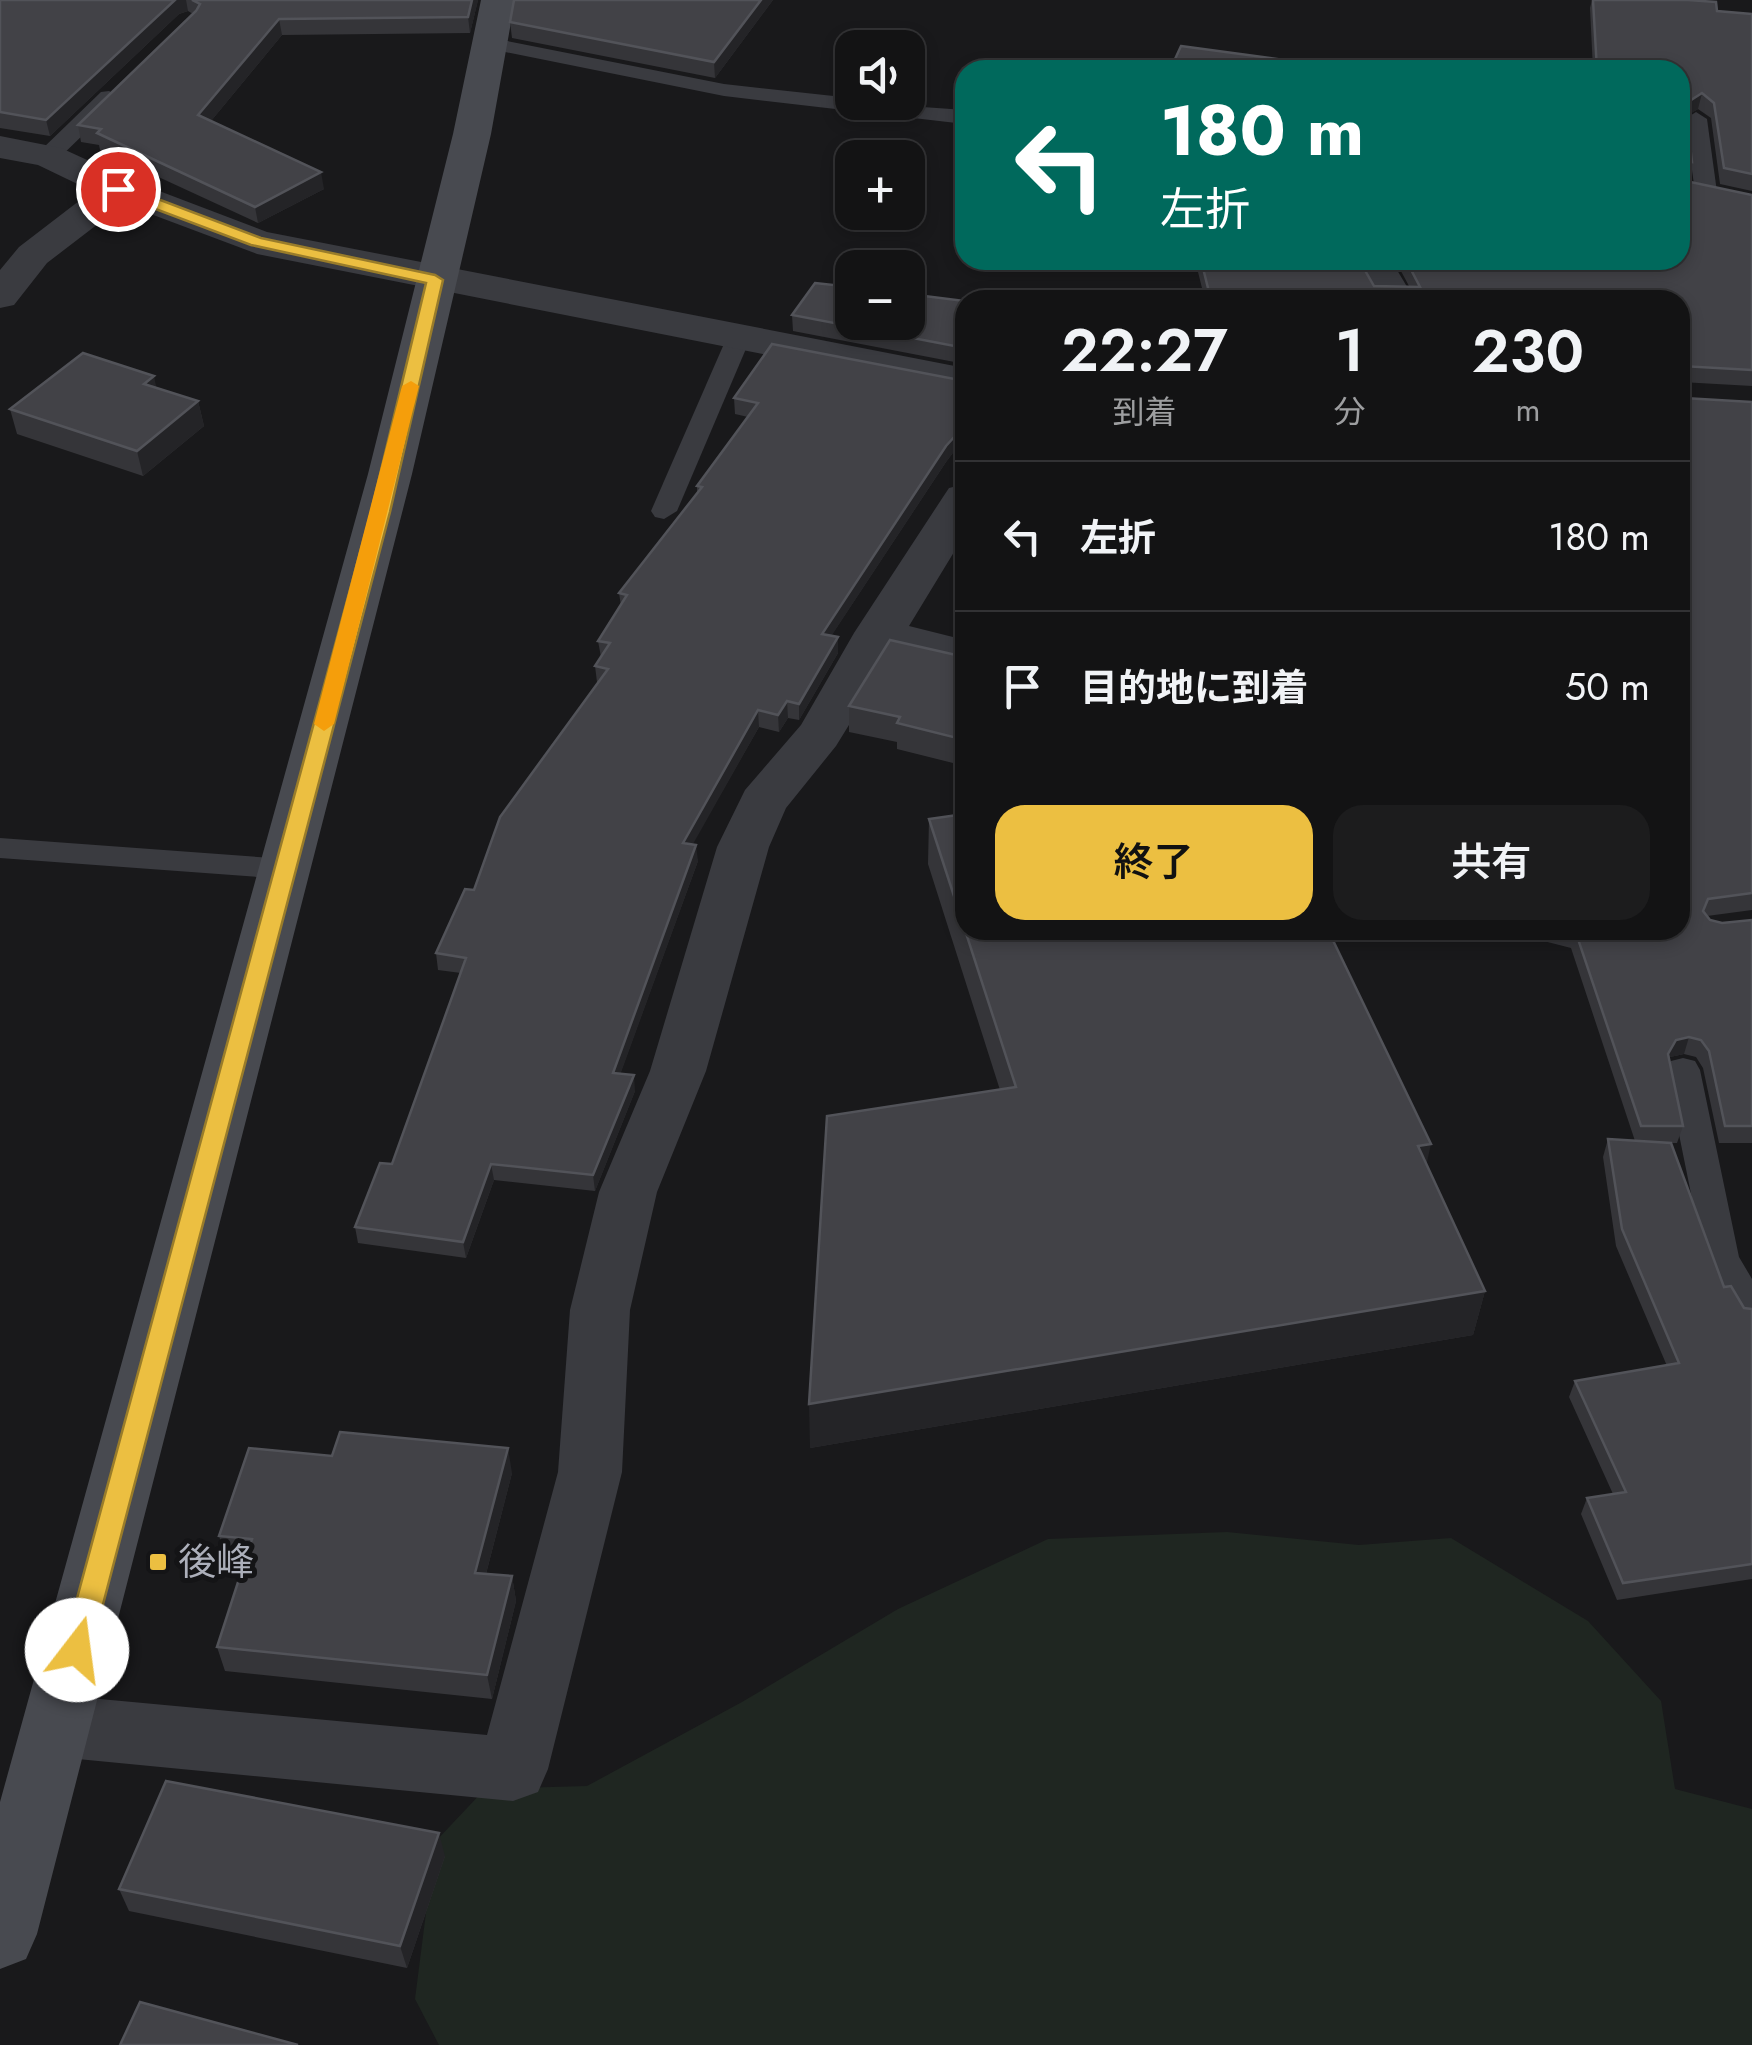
<!DOCTYPE html>
<html lang="ja">
<head>
<meta charset="utf-8">
<style>
	body { margin:0; font-family:Jost,"Noto Sans JP",sans-serif; background:#1c1c1d; color:#f1f3f6; height:100vh; display:flex; flex-direction:column; font-size:38px; white-space:nowrap }
	* { box-sizing:border-box; margin:0 }
	p { font-size:32px; color:#9d9ea0 }
	.icon { flex:none; width:55px; height:55px; fill:none; stroke:currentColor; stroke-width:2; stroke-linecap:round; stroke-linejoin:round }
	.map { position:relative; flex:1; overflow:hidden }
	.panel { position:absolute; left:955px; top:290px; width:735px; height:650px; display:flex; flex-direction:column; background:#131314; border-radius:30px; box-shadow:0 5px 15px #0003,0 0 0 2px #323234 }
	.panel>* { flex:none }
	.hud { position:absolute; left:955px; top:60px; width:735px; height:210px; border-radius:30px; box-shadow:0 5px 15px #0003,0 0 0 2px #323234; background:#00695c; color:#fff; overflow:hidden }
	.tools { position:absolute; left:835px; top:30px; display:grid; gap:20px }
	.tools a { display:grid; place-items:center; width:90px; height:90px; border-radius:20px; background:#131314; box-shadow:0 5px 15px #0003,0 0 0 2px #323234; font-size:50px }
	.pin { position:absolute; display:grid; place-items:center; width:85px; height:85px; color:#fff; margin:-42px; border:5px solid #fff; border-radius:50%; box-shadow:0 2px 10px #0007 }
	.me { position:absolute; width:110px; margin:-55px; rotate:15deg; stroke-linejoin:round; filter:drop-shadow(0 0 8px #0008) }
	.turn { display:flex; align-items:center; gap:35px; height:210px; padding:0 40px; font-size:45px }
	.turn .icon { width:130px; height:130px; stroke-width:2.5 }
	.turn b { display:block; font-size:70px; line-height:85px }
	.eta { display:flex; justify-content:space-evenly; align-items:center; height:170px; text-align:center }
	.eta b { font-size:60px; font-weight:600; line-height:70px }
	.primary-button { display:flex; gap:20px; margin-top:auto; padding:20px 40px }
	.primary-button a { flex:1; height:115px; border-radius:30px; background:#ecbf41; color:#111; font-size:40px; font-weight:600; line-height:115px; text-align:center }
	.primary-button a+a { background:#1c1c1d; color:#f1f3f6 }
	ul { padding:0; list-style:none }
	li { display:flex; align-items:center; gap:30px; height:150px; padding:0 40px; border-top:2px solid #323234 }
	li div { flex:1 }
	li b { display:block; font-size:38px }
	li em { font-style:normal }
	.map>svg:first-child { display:block }
	.green { fill:#1f2621 }
	.lines { fill:none; stroke-linecap:round; stroke-linejoin:round }
	.service { fill:#3a3b40; fill-rule:evenodd }
	.minor { fill:#3a3b40; fill-rule:evenodd }
	.secondary { fill:#484a50; fill-rule:evenodd }
	.wall { fill:#353539 }
	.shaded-wall { fill:#242427 }
	.building { fill:#424247; stroke:#525359; stroke-width:2.5 }
	.route { fill:#ecbf41; stroke:#997c2a; stroke-width:2.5 }
	.slow { fill:#f59e0b }
	.poi-dot { fill:#ecbf41; stroke:#141416; stroke-width:4 }
	.labels { text-anchor:middle; stroke-width:10; stroke-linejoin:round; paint-order:stroke }
	.poi-label { font-size:38px; fill:#acafba; stroke:#141416; text-anchor:start }
</style>
</head>
<body>
<div class="map">
<svg width="1752" height="2045" viewBox="0 0 1752 2045">
	<rect width="100%" height="100%" fill="#19191b"/>
	<polygon class="green" points="1227,1532 1359,1545 1451,1538 1588,1621 1661,1701 1675,1789 1752,1809 1752,2045 439,2045 415,1999 435,1842 485,1789 587,1786 742,1702 898,1609 1048,1539"/>
	<g class="lines">
		<g class="service">
			<polygon points="492,38 724,84 852,98 852,102 965,110 965,124 724,96 485,48 482,44 485,40"/>
			<polygon points="109,91 120,97 117,102 56,161 40,161 37,156 40,151 101,92"/>
			<polygon points="1696,112 1707,119 1717,192 1706,199 1695,192 1685,119"/>
			<polygon points="739,330 751,337 677,511 664,519 655,517 651,511 727,337"/>
			<polygon points="0,838 286,859 297,862 301,869 297,876 286,879 0,858"/>
			<polygon points="1683,1058 1695,1061 1700,1070 1739,1257 1752,1279 1752,1325 1739,1321 1704,1258 1666,1070 1671,1061"/>
		</g>
		<g class="minor">
			<polygon points="0,136 61,148 133,181 267,232 965,368 965,394 257,254 124,204 47,263 14,305 0,308 0,270 19,247 92,191 38,165 0,158"/>
			<polygon points="1351,260 1391,260 1415,300 1375,300"/>
			<polygon points="965,484 965,534 909,626 965,640 965,670 894,652 836,746 786,808 769,847 706,1071 657,1192 630,1310 622,1472 548,1769 538,1792 513,1801 57,1757 33,1748 22,1726 33,1704 57,1695 487,1735 558,1472 570,1310 599,1192 650,1071 717,847 745,790 801,725 854,633 943,497 949,488"/>
		</g>
		<polygon class="secondary" points="481,0 515,0 491,134 412,474 37,1934 26,1959 0,1969 0,1802 368,474 453,134"/>
	</g>
	<g class="wall">
		<polygon points="0,0 478,0 470,33 282,35 211,121 324,189 258,223 100,150 99,145 81,142 78,125 193,14 188,11 179,14 50,136 0,128"/>
		<polygon points="773,0 715,78 512,38 510,22"/>
		<polygon points="1592,0 1688,0 1717,11 1752,14 1752,191 1720,184 1711,118 1698,109 1686,116 1692,162 1689,178 1681,177 1681,180 1752,195 1752,386 1681,382 1680,394 1684,398 1752,402 1752,910 1707,916 1710,920 1722,923 1752,920 1752,1143 1719,1143 1703,1068 1696,1057 1684,1054 1670,1057 1669,1059 1683,1126 1677,1143 1671,1143 1724,1287 1744,1308 1752,1309 1752,1579 1617,1600 1581,1514 1587,1498 1613,1494 1569,1397 1575,1381 1667,1366 1616,1246 1603,1157 1608,1139 1635,1141 1571,948 1501,930 1680,930 1680,300 1205,300 1195,260 1359,260 1374,286 1409,286 1395,260 1680,260 1680,70 1593,70 1590,8"/>
		<polygon points="965,301 965,364 793,331 792,315"/>
		<polygon points="965,381 965,452 955,450 946,462 831,636 838,653 799,720 788,718 779,732 759,727 692,844 698,861 620,1074 635,1091 595,1191 494,1180 466,1258 358,1243 355,1227 392,1164 461,973 438,970 436,953 598,683 597,682 595,666 601,657 598,641 621,606 619,593 697,493 697,486 748,417 735,414 734,398"/>
		<polygon points="156,388 198,401 204,426 143,476 17,434 10,409"/>
		<polygon points="965,657 965,766 897,749 897,742 849,732 849,706"/>
		<polygon points="929,819 1426,1165 1485,1291 1473,1335 810,1448 1000,1090 928,864"/>
		<polygon points="512,1473 486,1574 512,1576 516,1601 492,1699 225,1671 217,1647 245,1562 227,1561 219,1536"/>
		<polygon points="445,1856 407,1968 129,1911 119,1889"/>
	</g>
	<g class="shaded-wall">
		<polygon points="175,0 186,0 188,11 179,14 50,136 46,120"/>
		<polygon points="472,0 478,0 470,33 468,17"/>
		<polygon points="761,0 773,0 715,78 714,62"/>
		<polygon points="279,19 282,35 202,132 198,115"/>
		<polygon points="1702,93 1698,109 1681,119 1685,104"/>
		<polygon points="321,172 324,189 258,223 255,207"/>
		<polygon points="154,376 159,401 144,384"/>
		<polygon points="198,401 204,426 143,476 137,451"/>
		<polygon points="956,435 955,450 946,462 822,650 822,634 946,446"/>
		<polygon points="838,637 838,653 799,720 799,704"/>
		<polygon points="787,701 788,718 779,732 778,715"/>
		<polygon points="758,710 759,727 684,860 683,843"/>
		<polygon points="696,845 698,861 615,1089 613,1073"/>
		<polygon points="1689,1037 1684,1054 1670,1057 1662,1071 1668,1054 1676,1040"/>
		<polygon points="634,1075 635,1091 595,1191 593,1175"/>
		<polygon points="1431,1144 1421,1189 1418,1146"/>
		<polygon points="491,1164 494,1180 466,1258 463,1242"/>
		<polygon points="1485,1291 1473,1335 810,1448 809,1404"/>
		<polygon points="508,1448 512,1473 480,1597 475,1573"/>
		<polygon points="512,1576 516,1601 492,1699 487,1675"/>
		<polygon points="439,1833 445,1856 407,1968 400,1946"/>
	</g>
	<g class="building">
		<polygon points="0,0 175,0 46,120 0,112"/>
		<polygon points="192,0 472,0 468,17 279,19 198,115 321,172 255,207 97,133 101,129 78,125 196,11 200,4"/>
		<polygon points="514,0 761,0 714,62 510,22"/>
		<polygon points="1593,0 1688,0 1716,2 1717,11 1752,14 1752,174 1724,168 1714,103 1702,93 1685,104 1692,162 1681,161 1681,180 1752,195 1752,370 1682,366 1680,394 1684,398 1752,402 1752,893 1708,899 1703,911 1710,920 1722,923 1752,920 1752,1126 1725,1126 1709,1051 1701,1040 1689,1037 1676,1040 1668,1054 1683,1126 1641,1126 1575,930 1574,930 1680,930 1680,300 1211,300 1201,260 1359,260 1374,286 1420,287 1406,260 1680,260 1680,70 1597,70"/>
		<polygon points="1181,46 1277,59 1272,70 1170,70"/>
		<polygon points="815,283 852,287 852,322 908,322 908,294 965,301 965,348 792,315"/>
		<polygon points="772,344 965,381 965,436 956,435 946,446 822,634 838,637 799,704 787,701 778,715 758,710 683,843 696,845 613,1073 634,1075 593,1175 491,1164 463,1242 355,1227 380,1163 392,1164 466,958 436,953 465,889 474,890 500,817 608,669 595,666 610,643 598,641 627,595 619,593 702,487 697,486 758,403 734,398"/>
		<polygon points="83,353 154,376 144,384 198,401 137,451 10,409"/>
		<polygon points="890,640 965,657 965,740 897,723 900,717 849,706"/>
		<polygon points="965,814 965,930 929,819"/>
		<polygon points="965,930 1328,930 1431,1144 1418,1146 1485,1291 809,1404 827,1116 1016,1087"/>
		<polygon points="1608,1139 1671,1143 1724,1287 1731,1286 1744,1308 1752,1309 1752,1564 1623,1583 1587,1498 1626,1492 1575,1381 1679,1363 1622,1229"/>
		<polygon points="340,1432 508,1448 475,1573 512,1576 487,1675 217,1647 252,1539 219,1536 249,1448 332,1456"/>
		<polygon points="166,1781 439,1833 400,1946 119,1889"/>
		<polygon points="140,2002 298,2045 120,2045"/>
	</g>
	<polygon class="route" points="118,184 261,238 435,275 443,280 390,512 91,1650 87,1658 77,1662 67,1658 63,1650 371,512 426,283 251,245 113,193 111,189"/>
	<polygon class="slow" points="411,381 419,386 334,724 324,731 314,724 402,386"/>
	<rect class="poi-dot" x="148" y="1552" width="20" height="20" rx="5"/>
	<g class="labels">
		<g class="poi-label">
			<text x="178" y="1575">後峰</text>
		</g>
	</g>
</svg>
<div class="tools">
<a><svg class="icon" aria-label="sound" viewBox="0 0 24 24"><path d="M4 9h4l5-4v14l-5-4H4zM17 9q2 3 0 6"/></svg></a>
<a>+</a>
<a>−</a>
</div>
<div class="pin" style="left:118px;top:189px;background:#d93025"><svg class="icon" aria-label="arrive" viewBox="0 0 24 24"><path d="M6 21V4h12l-3 4 3 4H6"/></svg></div>
<svg class="me" style="left:77px;top:1650px" viewBox="-20 -20 40 40"><circle r="19" fill="#fff"/><path d="M0-13L10 11 0 6-10 11z" fill="#ecbf41"/></svg>
<div class="hud">
<div class="turn"><svg class="icon" aria-label="left" viewBox="0 0 24 24"><path d="M17 20v-9H6M10 6l-5 5 5 5"/></svg><div><b>180 m</b>左折</div></div>
</div>
<section class="panel">
<div class="eta">
<div><b>22:27</b><p>到着</p></div>
<div><b>1</b><p>分</p></div>
<div><b>230</b><p>m</p></div>
</div>
<ul>
<li><svg class="icon" aria-label="left" viewBox="0 0 24 24"><path d="M17 20v-9H6M10 6l-5 5 5 5"/></svg><div><b>左折</b></div><em>180 m</em></li>
<li><svg class="icon" aria-label="arrive" viewBox="0 0 24 24"><path d="M6 21V4h12l-3 4 3 4H6"/></svg><div><b>目的地に到着</b></div><em>50 m</em></li>
</ul>
<div class="primary-button"><a>終了</a><a>共有</a></div>
</section>
</div>
</body>
</html>
